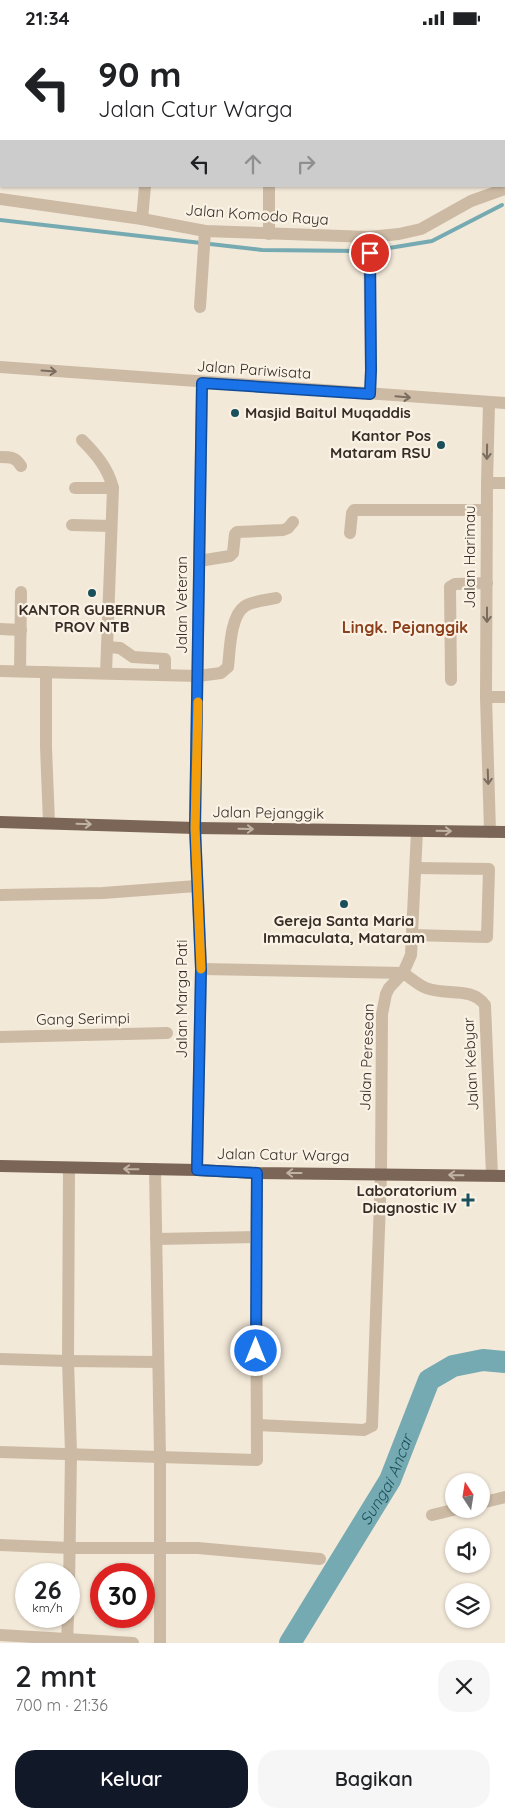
<!DOCTYPE html>
<html lang="id">
<head>
<meta charset="utf-8">
<style>
	body { margin:0; font-family:Quicksand,sans-serif; background:#f6f6f6; color:#202124; height:100vh; display:flex; flex-direction:column; font-size:19px; white-space:nowrap }
	* { box-sizing:border-box; margin:0 }
	p { font-size:16px; color:#757577 }
	.icon { flex:none; width:28px; height:28px; fill:none; stroke:currentColor; stroke-width:2; stroke-linecap:round; stroke-linejoin:round }
	.map { position:relative; height:1608px; overflow:hidden }
	.drawer { display:flex; flex-direction:column; background:#fff; flex:1 }
	.drawer>* { flex:none }
	.banner { position:absolute; left:0px; top:0px; width:505px; height:152px; box-shadow:0 1px 4px #0004; background:#fff; color:#202124; overflow:hidden }
	.needle { width:32px; rotate:348deg }
	.fabs { position:absolute; left:445px; top:1438px; display:grid; gap:10px }
	.fabs a { display:grid; place-items:center; width:45px; height:45px; border-radius:50%; background:#fff; box-shadow:0 1px 4px #0004; font-size:25px }
	.speed { position:absolute; left:15px; top:1528px; display:flex; gap:10px; font-size:25px; font-weight:700; text-align:center }
	.speed>* { display:grid; place-content:center; width:65px; height:65px; border-radius:50%; background:#fff; box-shadow:0 1px 4px #0004; line-height:1 }
	.speed small { font-size:12px; font-weight:400 }
	.speed .limit { border:8px solid #d22; background:#fff; color:#111 }
	.pin { position:absolute; display:grid; place-items:center; width:42px; height:42px; color:#fff; margin:-21px; border:2px solid #fff; border-radius:50%; box-shadow:0 1px 5px #0007 }
	.me { position:absolute; width:55px; margin:-28px; rotate:0deg; stroke-linejoin:round; filter:drop-shadow(0 0 4px #0008) }
	.turn { display:flex; align-items:center; gap:18px; height:105px; padding:0 15px; font-size:22px }
	.turn .icon { width:65px; height:65px; stroke-width:2.5 }
	.turn b { display:block; font-size:35px; line-height:42px }
	.lanes { display:flex; align-items:center; height:48px; padding:0 15px; background:#0003; justify-content:center; gap:25px; direction:ltr }
	.lanes .off { opacity:.35 }
	.round { display:grid; place-items:center; flex:none; width:52px; height:52px; border-radius:20px; background:#f6f6f6 }
	.head { display:flex; align-items:center; justify-content:space-between; height:85px; padding:0 15px }
	h1 { font-size:30px; font-weight:600; line-height:38px }
	.cta { display:flex; gap:10px; margin-top:auto; padding:10px 15px }
	.cta a { flex:1; height:58px; border-radius:20px; background:#111827; color:#fff; font-size:20px; font-weight:600; line-height:58px; text-align:center }
	.cta a+a { background:#f6f6f6; color:#202124 }
	.status { display:flex; justify-content:space-between; align-items:center; height:35px; padding:0 25px; background:#fff; direction:ltr }
	.status svg { height:14px; fill:currentColor }
	.map>svg:first-child { display:block }
	.lines { fill:none; stroke-linecap:round; stroke-linejoin:round }
	.stream { stroke:#76aab2; stroke-width:4 }
	.river { stroke:#76aab2; stroke-width:22 }
	.minor { stroke:#ccbaa4; stroke-width:12 }
	.major { stroke:#7a6556; stroke-width:12 }
	.oneway { stroke:#7a6c5f }
	.oneway2 { stroke:#c0b3a5 }
	.route-casing { stroke:#114b97; stroke-width:12 }
	.route { stroke:#1a73e8; stroke-width:9 }
	.slow { stroke:#f59e0b; stroke-width:9 }
	.poi-dot { fill:#19505b; stroke:#faf3e5; stroke-width:2 }
	.labels { text-anchor:middle; stroke-width:4.5; stroke-linejoin:round; paint-order:stroke }
	.street-label { font-size:15px; fill:#372d26; stroke:#faf3e5 }
	.poi-label { font-size:15px; font-weight:bold; fill:#372d26; stroke:#faf3e5; text-anchor:end }
	.neighbourhood-label { font-size:16px; font-weight:bold; fill:#8b3f1a; stroke:#faf3e5 }
	.water-label { font-size:16px; font-style:italic; fill:#19505b; stroke:#faf3e5 }
</style>
</head>
<body>
<div class="status"><b>21:34</b><svg viewBox="0 0 49 12"><path d="M0 12V9h3v3zM5 12V6h3v6zM10 12V3h3v9zM15 12V0h3v12zM26 1h20v11H26zM47 4h2v5h-2z"/></svg></div>
<div class="map">
<svg width="505" height="1608" viewBox="0 0 505 1608">
	<rect width="100%" height="100%" fill="#f3e9d9"/>
	<g class="lines">
		<g class="stream">
			<polyline points="0,185 262,215 360,216"/>
			<polyline points="377,215 432,206 502,170"/>
		</g>
		<path class="river" id="s1" d="M290,1608L390,1445L429,1345L453,1331L483,1325L505,1327"/>
		<g class="minor">
			<polyline points="135,0 135,1"/>
			<polyline points="261,0 261,1"/>
			<polyline points="504,1 504,0"/>
			<polyline points="504,27 505,27"/>
			<polyline points="0,49 1,49"/>
			<polyline points="0,164 142,184 205,196 369,202 399,199 421,194 471,166 505,154"/>
			<polyline points="142,184 145,151"/>
			<polyline points="269,199 269,151"/>
			<polyline points="369,202 371,335 370,359"/>
			<polyline points="200,272 205,196"/>
			<polyline points="0,332 505,368"/>
			<polyline points="489,368 487,448 486,662 490,797"/>
			<path d="M82,405C96,419 108,433 113,453L106,638"/>
			<path d="M0,422C10,422 16,422 21,431"/>
			<polyline points="487,448 505,448"/>
			<polyline points="75,453 113,453"/>
			<polyline points="72,490 111,491"/>
			<polyline points="350,498 352,478 354,475 487,475"/>
			<polyline points="199,526 230,521 233,518 235,499 237,497 283,495 288,493 293,487"/>
			<polyline points="0,594 21,595"/>
			<polyline points="107,612 120,613 133,622 165,624 165,640"/>
			<path d="M0,636L198,641L221,638L228,632C230,615 230,581 245,571C253,566 267,565 276,563"/>
			<polyline points="20,636 21,557"/>
			<polyline points="46,637 46,712 49,788"/>
			<polyline points="451,645 450,552 455,549 487,548"/>
			<polyline points="486,662 505,662"/>
			<polyline points="0,860 103,858 196,851"/>
			<polyline points="412,900 487,902 489,834 416,833"/>
			<path d="M201,934L403,938C411,943 418,950 426,953C446,961 471,951 485,970L492,1140"/>
			<polyline points="0,1002 167,998"/>
			<polyline points="69,1133 68,1326 71,1418 69,1554"/>
			<polyline points="155,1134 160,1422 160,1608"/>
			<polyline points="197,1135 201,934 195,793 202,348"/>
			<polyline points="156,1204 256,1202"/>
			<polyline points="0,1324 68,1326 158,1327"/>
			<polyline points="257,1390 364,1395 372,1391 381,1138 382,979 386,959 389,953 403,938 411,920 417,796"/>
			<polyline points="0,1417 257,1425 256,1202 257,1138"/>
			<polyline points="481,1468 505,1462"/>
			<polyline points="432,1480 457,1474"/>
			<polyline points="0,1510 70,1513 198,1513 320,1524"/>
			<polyline points="0,1600 133,1608"/>
			<polyline points="67,1608 68,1581"/>
		</g>
		<g class="major">
			<polyline points="0,787 195,793 505,797"/>
			<polyline points="0,1131 197,1135 257,1138 505,1141"/>
		</g>
	</g>
	<defs><path id="oneway-shaft" d="M-6 0H5M1.5-3L5.5 0L1.5 3" fill="none" stroke-width="1.6" stroke-linecap="round" stroke-linejoin="round" transform="scale(1.25)"/></defs>
	<g class="oneway">
		<use href="#oneway-shaft" transform="translate(49 336) rotate(4)"/>
		<use href="#oneway-shaft" transform="translate(403 362) rotate(5)"/>
		<use href="#oneway-shaft" transform="translate(487 417) rotate(91)"/>
		<use href="#oneway-shaft" transform="translate(487 580) rotate(90)"/>
		<use href="#oneway-shaft" transform="translate(488 742) rotate(88)"/>
	</g>
	<g class="oneway2">
		<use href="#oneway-shaft" transform="translate(84 789) rotate(2)"/>
		<use href="#oneway-shaft" transform="translate(246 794) rotate(1)"/>
		<use href="#oneway-shaft" transform="translate(444 796) rotate(1)"/>
		<use href="#oneway-shaft" transform="translate(131 1134) rotate(-179)"/>
		<use href="#oneway-shaft" transform="translate(294 1138) rotate(-180)"/>
		<use href="#oneway-shaft" transform="translate(456 1140) rotate(-179)"/>
	</g>
	<g class="lines">
		<g class="route-casing">
			<polyline id="route" points="256,1316 257,1138 197,1135 201,934 195,793 202,348 370,359 371,335 370,218"/>
		</g>
		<use href="#route" class="route"/>
		<polyline class="slow" points="198,667 195,793 201,934"/>
	</g>
	<g class="poi-dot">
		<circle cx="235" cy="378" r="5"/>
		<circle cx="441" cy="410" r="5"/>
		<circle cx="92" cy="558" r="5"/>
		<circle cx="344" cy="869" r="5"/>
		<path d="M465.5 1157.5h5v5h5v5h-5v5h-5v-5h-5v-5h5z"/>
	</g>
	<g class="labels">
		<g class="street-label">
			<text transform="translate(257 180) rotate(4)" y="5">Jalan Komodo Raya</text>
			<text transform="translate(254 335) rotate(4)" y="5">Jalan Pariwisata</text>
			<text transform="translate(470 522) rotate(-90)" y="5">Jalan Harimau</text>
			<text transform="translate(182 570) rotate(-90)" y="5">Jalan Veteran</text>
			<text transform="translate(268 778) rotate(1)" y="5">Jalan Pejanggik</text>
			<text transform="translate(182 964) rotate(-90)" y="5">Jalan Marga Pati</text>
			<text transform="translate(83 984) rotate(-1)" y="5">Gang Serimpi</text>
			<text transform="translate(367 1022) rotate(-88)" y="5">Jalan Peresean</text>
			<text transform="translate(471 1029) rotate(-93)" y="5">Jalan Kebyar</text>
			<text transform="translate(283 1120) rotate(1)" y="5">Jalan Catur Warga</text>
		</g>
		<g class="poi-label">
			<text x="245" y="383" text-anchor="start">Masjid Baitul Muqaddis</text>
			<text x="431" y="406">Kantor Pos<tspan x="431" dy="17">Mataram RSU</tspan></text>
			<text x="92" y="580" text-anchor="middle">KANTOR GUBERNUR<tspan x="92" dy="17">PROV NTB</tspan></text>
			<text x="344" y="891" text-anchor="middle">Gereja Santa Maria<tspan x="344" dy="17">Immaculata, Mataram</tspan></text>
			<text x="457" y="1161">Laboratorium<tspan x="457" dy="17">Diagnostic IV</tspan></text>
		</g>
		<g class="neighbourhood-label">
			<text x="405" y="598">Lingk. Pejanggik</text>
		</g>
		<g class="water-label">
			<text dy="6" stroke="none"><textPath href="#s1" startOffset="190">Sungai Ancar</textPath></text>
		</g>
	</g>
</svg>
<div class="fabs">
<a><svg class="needle" viewBox="-14 -14 28 28"><path d="M0-13l5 13h-10z" fill="#e53935"/><path d="M0 13l5-13h-10z" fill="#757577"/></svg></a>
<a><svg class="icon" aria-label="sound" viewBox="0 0 24 24"><path d="M4 9h4l5-4v14l-5-4H4zM17 9q2 3 0 6"/></svg></a>
<a><svg class="icon" aria-label="layers" viewBox="0 0 24 24"><path d="M12 4l9 5-9 5-9-5zM3 14l9 5 9-5"/></svg></a>
</div>
<div class="speed"><div>26<small>km/h</small></div><div class="limit">30</div></div>
<div class="pin" style="left:370px;top:218px;background:#d93025"><svg class="icon" aria-label="arrive" viewBox="0 0 24 24"><path d="M6 21V4h12l-3 4 3 4H6"/></svg></div>
<svg class="me" style="left:256px;top:1316px" viewBox="-20 -20 40 40"><circle r="17" fill="#1a73e8" stroke="#fff" stroke-width="3"/><path d="M0-11L8 9 0 5-8 9z" fill="#fff"/></svg>
<div class="banner">
<div class="turn"><svg class="icon" aria-label="left" viewBox="0 0 24 24"><path d="M17 20v-9H6M10 6l-5 5 5 5"/></svg><div><b>90 m</b>Jalan Catur Warga</div></div>
<div class="lanes"><svg class="icon" aria-label="left" viewBox="0 0 24 24"><path d="M17 20v-9H6M10 6l-5 5 5 5"/></svg><svg class="icon off" aria-label="ahead" viewBox="0 0 24 24"><path d="M12 20V5M6 11l6-6 6 6"/></svg><svg class="icon off" aria-label="right" viewBox="0 0 24 24"><path d="M7 20v-9h11M14 6l5 5-5 5"/></svg></div>
</div>
</div>
<section class="drawer">
<div class="head"><div><h1>2 mnt</h1><p>700 m · 21:36</p></div><a class="round"><svg class="icon" aria-label="close" viewBox="0 0 24 24"><path d="M6 6l12 12M18 6L6 18"/></svg></a></div>
<div class="cta"><a>Keluar</a><a>Bagikan</a></div>
</section>
</body>
</html>
